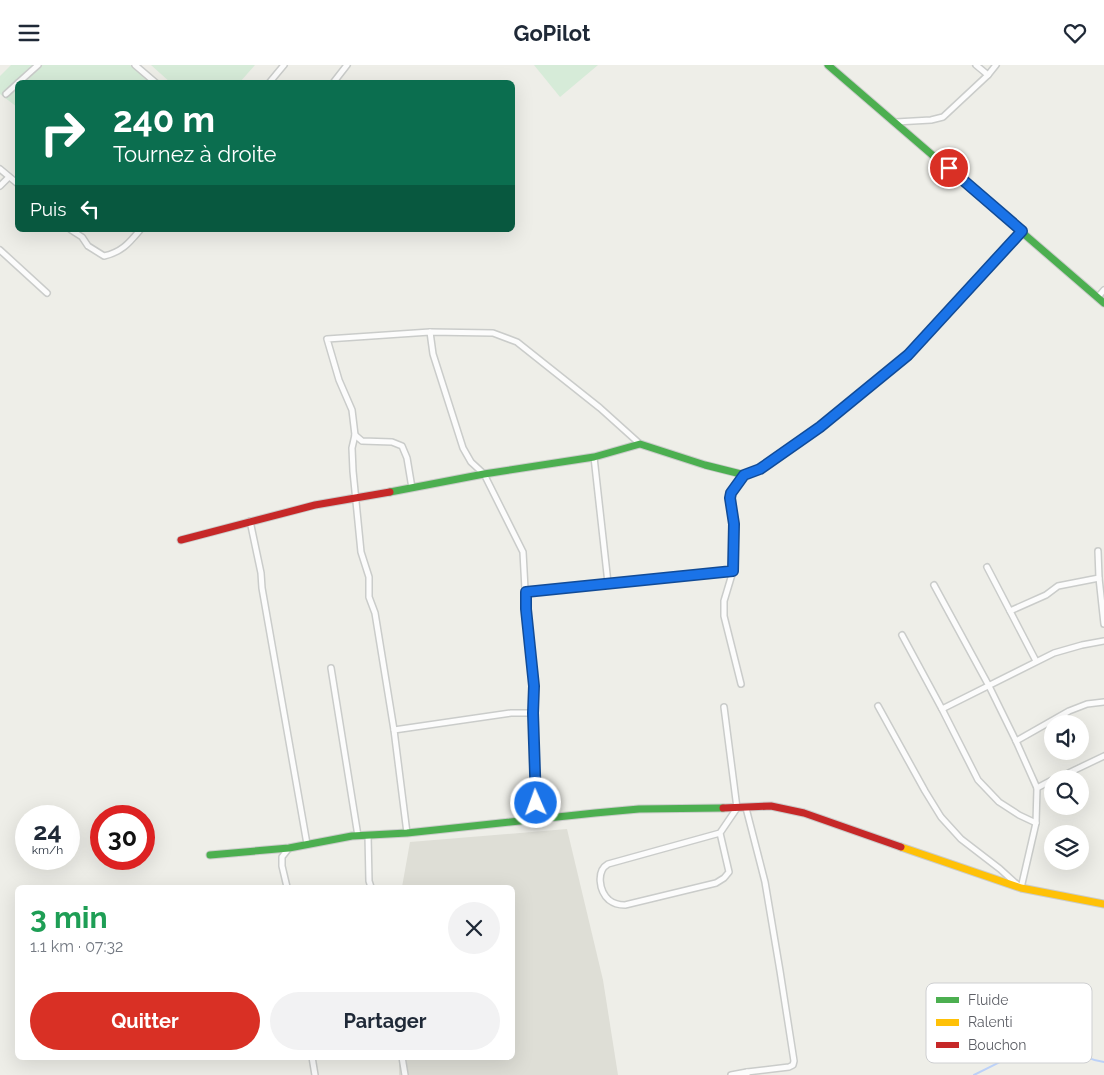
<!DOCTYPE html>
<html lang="fr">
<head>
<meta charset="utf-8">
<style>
	body { margin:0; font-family:Raleway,sans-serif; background:#f2f2f3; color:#1f2937; height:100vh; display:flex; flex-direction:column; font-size:19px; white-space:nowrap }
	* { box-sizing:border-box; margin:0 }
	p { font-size:16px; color:#747a83 }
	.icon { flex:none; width:28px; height:28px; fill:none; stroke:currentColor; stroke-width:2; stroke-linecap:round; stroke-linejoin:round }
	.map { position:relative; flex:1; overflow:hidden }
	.side { position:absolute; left:15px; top:820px; width:500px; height:175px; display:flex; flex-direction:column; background:#fff; border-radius:8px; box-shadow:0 5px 20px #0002 }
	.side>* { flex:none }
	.banner { position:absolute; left:15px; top:15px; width:500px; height:152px; border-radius:8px; box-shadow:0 5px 20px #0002; background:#0b6e4f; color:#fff; overflow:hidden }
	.buttons { position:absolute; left:1044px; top:650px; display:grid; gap:10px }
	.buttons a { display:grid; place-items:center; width:45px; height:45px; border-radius:50%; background:#fff; box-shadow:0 5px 20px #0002; font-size:25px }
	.speed { position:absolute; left:15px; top:740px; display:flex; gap:10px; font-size:25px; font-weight:700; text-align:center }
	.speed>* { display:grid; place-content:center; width:65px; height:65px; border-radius:50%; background:#fff; box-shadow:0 5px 20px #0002; line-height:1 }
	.speed small { font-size:12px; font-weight:400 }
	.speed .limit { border:8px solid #d22; background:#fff; color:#111 }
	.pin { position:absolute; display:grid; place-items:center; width:42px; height:42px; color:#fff; margin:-21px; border:2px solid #fff; border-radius:50%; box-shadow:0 1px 5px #0007 }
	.me { position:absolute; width:55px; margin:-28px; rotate:358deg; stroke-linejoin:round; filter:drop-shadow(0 0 4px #0008) }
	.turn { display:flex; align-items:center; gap:18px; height:105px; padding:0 15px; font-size:22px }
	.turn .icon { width:65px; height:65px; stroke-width:2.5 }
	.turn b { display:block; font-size:35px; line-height:42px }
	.then { display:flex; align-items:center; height:48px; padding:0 15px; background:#0003; gap:10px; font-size:19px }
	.round { display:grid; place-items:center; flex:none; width:52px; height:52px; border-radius:26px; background:#f2f2f3 }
	.headline { display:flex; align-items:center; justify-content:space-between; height:85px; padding:0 15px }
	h1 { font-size:30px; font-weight:700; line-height:38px; color:#1e9e55 }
	.cta { display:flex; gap:10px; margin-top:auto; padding:10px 15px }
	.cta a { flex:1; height:58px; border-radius:30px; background:#d93025; color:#fff; font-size:20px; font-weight:700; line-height:58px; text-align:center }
	.cta a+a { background:#f2f2f3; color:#1f2937 }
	header { display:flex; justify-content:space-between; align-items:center; height:65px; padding:0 15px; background:#fff; font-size:22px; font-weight:700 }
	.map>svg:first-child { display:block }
	.education { fill:#deded6 }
	.green { fill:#d6ebd8 }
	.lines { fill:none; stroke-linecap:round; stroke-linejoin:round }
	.stream { stroke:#bcd1f8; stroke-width:2 }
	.street-casing { stroke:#caccca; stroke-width:8 }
	.fast-casing { stroke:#cbcccb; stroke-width:9 }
	.slow-casing { stroke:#cbcccb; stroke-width:9 }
	.jam-casing { stroke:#cbcccb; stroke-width:9 }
	.street { stroke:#fcfcfc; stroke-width:5 }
	.fast { stroke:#4caf50; stroke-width:7 }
	.slow { stroke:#ffc107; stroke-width:7 }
	.jam { stroke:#c62828; stroke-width:7 }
	.route-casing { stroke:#114b97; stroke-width:12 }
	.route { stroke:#1a73e8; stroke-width:9 }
	.key { fill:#fff; stroke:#cecfd1; stroke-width:1 }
	.key-label { font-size:14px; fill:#5d5f66 }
</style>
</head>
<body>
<header><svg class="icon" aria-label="menu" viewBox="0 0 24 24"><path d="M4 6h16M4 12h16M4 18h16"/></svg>GoPilot<svg class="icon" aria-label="heart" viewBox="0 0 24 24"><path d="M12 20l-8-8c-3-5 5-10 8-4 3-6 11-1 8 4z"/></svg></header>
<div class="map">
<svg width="1104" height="1010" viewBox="0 0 1104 1010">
	<rect width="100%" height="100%" fill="#eeeee8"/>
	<polygon class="education" points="567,764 603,915 618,1010 399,1010 399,993 512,992 512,822 402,822 410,777"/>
	<g class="green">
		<polygon points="11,0 130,0 151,17 18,18 17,42 0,29 0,11"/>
		<polygon points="151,0 255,0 240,17 171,18"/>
		<polygon points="534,0 598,0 560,32"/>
	</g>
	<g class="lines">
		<path class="stream" d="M974,1010L1048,973C1068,981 1082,994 1104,997"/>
		<g class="street-casing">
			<g id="street">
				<polyline points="135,0 156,18"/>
				<polyline points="976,0 988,10"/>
				<polyline points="18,18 38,0"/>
				<polyline points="269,18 284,0"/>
				<polyline points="333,18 347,0"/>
				<polyline points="6,29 18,18"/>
				<polyline points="896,57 931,55 943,52 988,10 996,0"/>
				<polyline points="0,104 18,119"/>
				<polyline points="0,121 9,112"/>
				<path d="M71,165L82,172L88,181L104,191C122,187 129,178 140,165"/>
				<polyline points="0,185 47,228"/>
				<polyline points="1098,232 1104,225"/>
				<polyline points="430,267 433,289 463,383 471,397 484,409 523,487 526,543 534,621 533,648 537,755"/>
				<polyline points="355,370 362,376 392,377 402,381 407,393 412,423"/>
				<polyline points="594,392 608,518"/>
				<polyline points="250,456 261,508 262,523 307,779"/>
				<polyline points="1098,486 1099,513 1104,559"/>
				<polyline points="987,502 1036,596"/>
				<polyline points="526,527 733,506"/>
				<polyline points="1010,546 1046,530 1058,521 1099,513"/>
				<polyline points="902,570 942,644 978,715 999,737 1019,750 1036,758"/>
				<polyline points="331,603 358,771"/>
				<polyline points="741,619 724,551 724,536 733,506 734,459 730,433 731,428 744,410"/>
				<polyline points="878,641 925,726 941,752 961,774 1000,804 1021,823 1036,758 1037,723 1016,676 989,621 934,520"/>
				<polyline points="942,644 1054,588 1082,580 1104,576"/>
				<polyline points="394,665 511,648 533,648"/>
				<polyline points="1016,676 1069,646 1087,639 1104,637"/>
				<polyline points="1056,714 1104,691"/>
				<polyline points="1037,723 1052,715"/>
				<polyline points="746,743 765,817 780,906 794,996 793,1000 789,1002 747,1007 747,1010"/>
				<polyline points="407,768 394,665 375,548 369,532 369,512 361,487 353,406 352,383 355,370 352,345 339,315 327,274 430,267 493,268 517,277 600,343 640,379"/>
				<path d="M720,768L729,807L724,813L716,818L625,840C619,840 614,839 609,835C599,826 596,806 608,799L720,768L737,743L724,642"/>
				<polyline points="368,770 369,816 371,822"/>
				<polyline points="287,822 282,801 282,792 289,783"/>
				<polyline points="312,992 315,1010"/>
				<polyline points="402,992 405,1010"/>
				<polyline points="731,1010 747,1007"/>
			</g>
		</g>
		<g class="fast-casing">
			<g id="fast">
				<polyline points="828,0 1104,238"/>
				<polyline points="870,321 907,290 1022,166"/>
				<polyline points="390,427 484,409 594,392 640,379 705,400 745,410"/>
				<polyline points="210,790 289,783 352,771 407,768 595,748 639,744 723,743"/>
			</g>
		</g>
		<g class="slow-casing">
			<polyline id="slow" points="901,782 1021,823 1104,839"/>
		</g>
		<g class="jam-casing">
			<g id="jam">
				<polyline points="745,410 760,404 820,362 870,321"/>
				<polyline points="181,475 315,440 390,427"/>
				<polyline points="723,743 771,741 804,748 901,782"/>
			</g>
		</g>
		<use href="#street" class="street"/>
		<use href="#fast" class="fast"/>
		<use href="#slow" class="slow"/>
		<use href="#jam" class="jam"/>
	</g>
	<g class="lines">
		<g class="route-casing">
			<polyline id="route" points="536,738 533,648 534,621 526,544 526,527 733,506 734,459 730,433 731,428 744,410 760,404 820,362 908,290 1022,166 949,103"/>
		</g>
		<use href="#route" class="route"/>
	</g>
	<rect x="926" y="918" width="166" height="80" rx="8" class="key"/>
	<rect x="936" y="932" width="23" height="6" fill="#4caf50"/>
	<rect x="936" y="954" width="23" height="7" fill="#ffc107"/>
	<rect x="936" y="977" width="23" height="6" fill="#c62828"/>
	<g class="key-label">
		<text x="968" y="940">Fluide</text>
		<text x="968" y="962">Ralenti</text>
		<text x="968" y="985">Bouchon</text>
	</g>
</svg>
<div class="buttons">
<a><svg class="icon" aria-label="sound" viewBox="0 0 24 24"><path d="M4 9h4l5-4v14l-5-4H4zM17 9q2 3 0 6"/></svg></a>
<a><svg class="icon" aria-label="search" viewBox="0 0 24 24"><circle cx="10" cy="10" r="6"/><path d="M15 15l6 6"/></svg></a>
<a><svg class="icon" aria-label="layers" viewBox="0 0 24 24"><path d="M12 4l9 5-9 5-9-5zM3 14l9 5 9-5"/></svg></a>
</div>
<div class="speed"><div>24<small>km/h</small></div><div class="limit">30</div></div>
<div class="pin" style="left:949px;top:103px;background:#d93025"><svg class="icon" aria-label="arrive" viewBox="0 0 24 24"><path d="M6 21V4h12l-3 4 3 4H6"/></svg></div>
<svg class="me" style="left:536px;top:738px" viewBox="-20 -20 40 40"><circle r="17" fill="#1a73e8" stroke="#fff" stroke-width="3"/><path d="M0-11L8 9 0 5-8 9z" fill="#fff"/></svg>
<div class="banner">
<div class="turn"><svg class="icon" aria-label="right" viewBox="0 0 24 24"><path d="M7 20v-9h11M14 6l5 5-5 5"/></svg><div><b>240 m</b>Tournez à droite</div></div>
<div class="then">Puis<svg class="icon" aria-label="left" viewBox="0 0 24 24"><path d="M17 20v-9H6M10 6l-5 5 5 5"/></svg></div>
</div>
<section class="side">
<div class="headline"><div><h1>3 min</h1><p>1.1 km · 07:32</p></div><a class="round"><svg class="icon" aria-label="close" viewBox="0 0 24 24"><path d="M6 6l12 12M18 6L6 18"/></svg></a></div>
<div class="cta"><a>Quitter</a><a>Partager</a></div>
</section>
</div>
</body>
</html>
